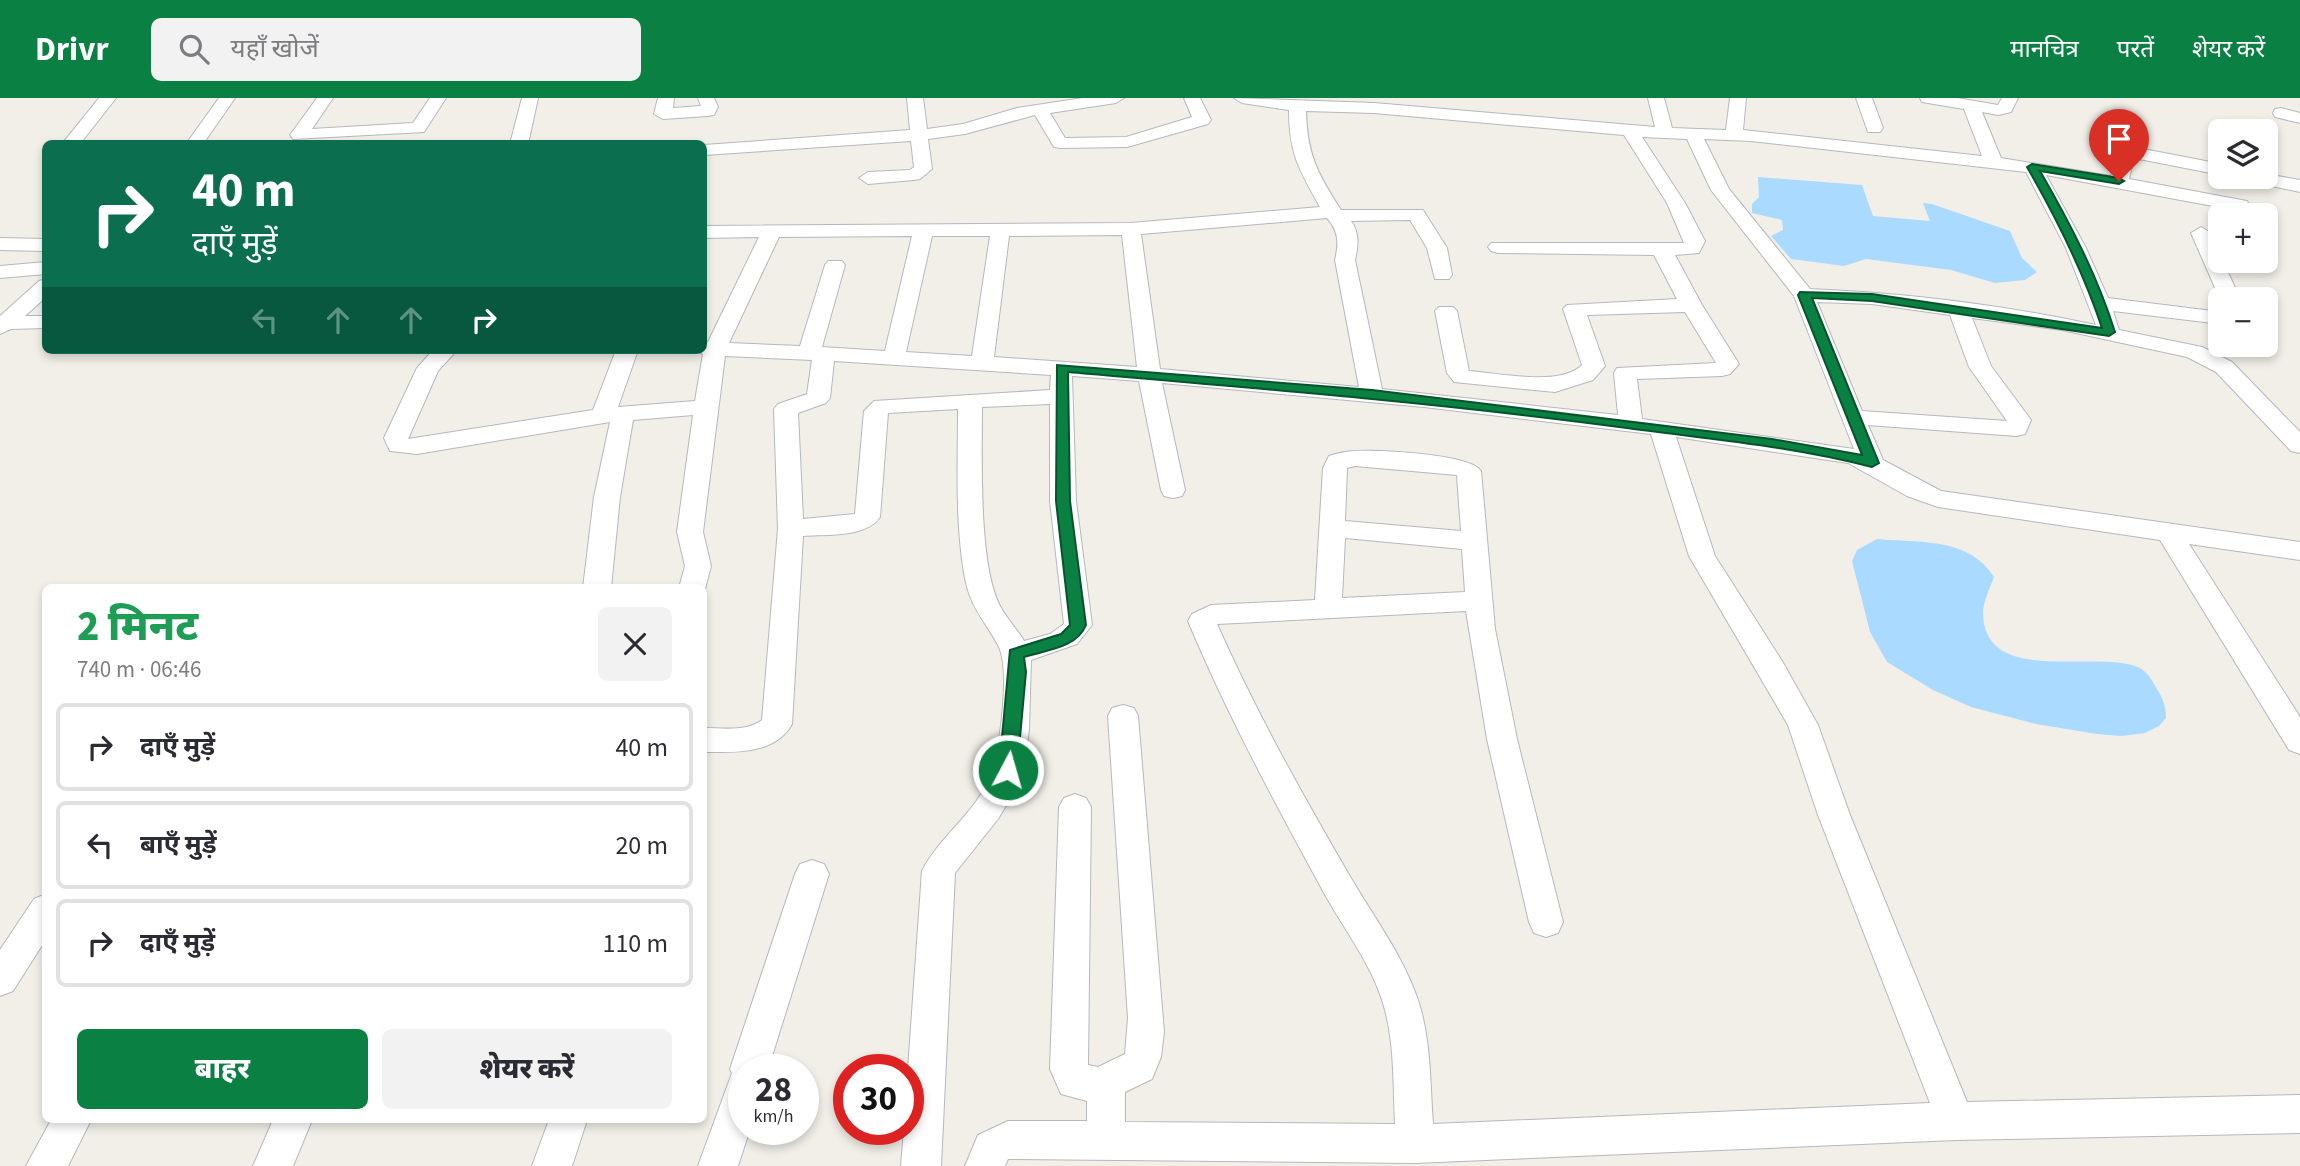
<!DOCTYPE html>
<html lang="hi">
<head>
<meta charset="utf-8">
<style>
	body { margin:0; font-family:"Source Sans 3","Noto Sans Devanagari",sans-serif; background:#f2f2f3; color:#2b2b33; height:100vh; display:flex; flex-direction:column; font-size:26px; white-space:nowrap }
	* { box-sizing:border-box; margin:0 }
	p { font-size:23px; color:#7c7c81 }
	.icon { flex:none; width:38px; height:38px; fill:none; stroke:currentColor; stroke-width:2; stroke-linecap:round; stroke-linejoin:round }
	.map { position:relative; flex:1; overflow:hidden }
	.details { position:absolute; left:42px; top:486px; width:665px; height:539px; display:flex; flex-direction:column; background:#fff; border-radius:10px; box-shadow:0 4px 10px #0003 }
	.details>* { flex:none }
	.guide { position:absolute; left:42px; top:42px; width:665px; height:214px; border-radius:10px; box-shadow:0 4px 10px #0003; background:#0b6e4f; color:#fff; overflow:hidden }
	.fabs { position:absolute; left:2208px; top:21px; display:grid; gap:14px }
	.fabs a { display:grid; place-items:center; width:70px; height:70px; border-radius:10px; background:#fff; box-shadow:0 4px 10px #0003; font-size:35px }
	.speed { position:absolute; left:728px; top:956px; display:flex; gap:14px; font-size:35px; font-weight:700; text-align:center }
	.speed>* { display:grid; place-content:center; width:91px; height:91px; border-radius:50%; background:#fff; box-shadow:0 4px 10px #0003; line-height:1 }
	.speed small { font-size:18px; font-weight:400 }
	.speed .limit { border:10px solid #d22; background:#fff; color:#111 }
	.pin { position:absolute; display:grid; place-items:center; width:60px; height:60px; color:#fff; margin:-72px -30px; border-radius:50% 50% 50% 0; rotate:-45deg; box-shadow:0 0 7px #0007 }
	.pin .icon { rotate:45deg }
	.me { position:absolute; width:77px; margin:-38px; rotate:6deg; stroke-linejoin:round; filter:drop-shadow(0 0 5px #0008) }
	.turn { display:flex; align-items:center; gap:24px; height:147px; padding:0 35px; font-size:32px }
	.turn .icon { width:91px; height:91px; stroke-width:2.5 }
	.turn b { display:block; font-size:49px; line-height:60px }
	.lanes { display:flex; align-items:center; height:66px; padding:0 35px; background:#0003; justify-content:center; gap:35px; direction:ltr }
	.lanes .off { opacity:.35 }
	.round { display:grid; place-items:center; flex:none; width:74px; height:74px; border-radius:10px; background:#f2f2f3 }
	.headline { display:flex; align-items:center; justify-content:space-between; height:119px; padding:0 35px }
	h1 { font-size:42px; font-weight:800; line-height:52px; color:#1e9e55 }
	.primary-button { display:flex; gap:14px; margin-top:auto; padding:14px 35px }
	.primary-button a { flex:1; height:80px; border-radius:10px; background:#0b8043; color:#fff; font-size:28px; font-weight:800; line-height:80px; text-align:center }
	.primary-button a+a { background:#f2f2f3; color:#2b2b33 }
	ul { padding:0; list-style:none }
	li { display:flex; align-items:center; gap:21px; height:88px; margin:0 14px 10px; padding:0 21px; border:4px solid #e1e1e2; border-radius:10px }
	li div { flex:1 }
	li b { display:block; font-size:26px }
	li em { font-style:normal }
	header { display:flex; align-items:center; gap:42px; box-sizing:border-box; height:98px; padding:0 35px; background:#0b8043; color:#fff }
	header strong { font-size:33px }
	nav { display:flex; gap:38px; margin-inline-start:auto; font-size:24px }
	.search { width:490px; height:63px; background:#f2f2f3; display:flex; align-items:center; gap:18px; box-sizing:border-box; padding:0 24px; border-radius:10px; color:#7c7c81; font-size:26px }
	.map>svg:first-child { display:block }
	.water { fill:#aadaff }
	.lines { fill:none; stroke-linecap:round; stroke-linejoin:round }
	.minor-casing { stroke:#b5b8bc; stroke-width:2 }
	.minor { fill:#fff; fill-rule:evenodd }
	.route { fill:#0b8043; stroke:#07532c; stroke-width:2 }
</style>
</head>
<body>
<header>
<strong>Drivr</strong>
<div class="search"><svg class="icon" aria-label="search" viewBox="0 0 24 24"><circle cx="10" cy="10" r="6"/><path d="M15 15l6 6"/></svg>यहाँ खोजें</div>
<nav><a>मानचित्र</a><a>परतें</a><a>शेयर करें</a></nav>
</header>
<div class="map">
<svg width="2300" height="1068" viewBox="0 0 2300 1068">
	<rect width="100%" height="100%" fill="#f1efe8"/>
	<g class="water">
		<polygon points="1758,79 1862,87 1873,118 1930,123 1923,105 1932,106 2010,133 2022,160 2037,174 2025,182 1995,185 1951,172 1866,161 1844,168 1791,161 1771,138 1783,132 1782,122 1752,115 1752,106 1759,99"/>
		<path d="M1877,441C1919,445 1969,439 1994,479C1990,490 1983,504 1983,515C1984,590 2098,550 2140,570C2148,575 2152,582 2157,591C2163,601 2166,608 2166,620L2159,628L2145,635L2122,638L2097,636L2036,626L1971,609L1933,592L1887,564L1870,534L1852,463L1857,452Z"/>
	</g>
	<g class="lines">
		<g class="minor-casing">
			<g id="minor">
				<polygon points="99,0 116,0 80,46 62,46"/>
				<polygon points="219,0 235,0 203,46 186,46"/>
				<polygon points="317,0 333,0 312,31 413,25 430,0 446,0 424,34 293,41 290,37"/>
				<polygon points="522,0 538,0 528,46 510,46"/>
				<polygon points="658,0 674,0 673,10 701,8 698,0 714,0 718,9 714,17 708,18 663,21 654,16"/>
				<polygon points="907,0 923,0 927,31 963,26 1017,10 1083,0 1124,0 1116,5 1050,15 1065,40 1126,39 1192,19 1184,0 1200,0 1211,22 1208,26 1127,49 1060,50 1054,49 1035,17 965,36 928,41 932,71 920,81 914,82 868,86 859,80 868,74 910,72 914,69 911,43 704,57 704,47 910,32"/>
				<path d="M1234,0L1374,5L1655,29L1648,0H1664L1672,30L1726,32L1730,0H1746L1743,32L1982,58L1964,11L1922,4L1920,0H1957L1998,7L2002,0H2018L2011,14L1998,17L1982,14L2001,60L2111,78L2119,53L2133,49L2221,66V77L2134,60L2129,81L2247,103L2249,107L2247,111L2240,113L2046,77L2086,150L2108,200L2221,214V226L2113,213L2119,232L2202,249L2232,264L2300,334V355L2291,353L2216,274L2187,259L2062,232L1972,220L1991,268L2031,322L2025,336L2017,338L1868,327L1883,362L1941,393L2300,444V462L2189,446L2300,619V656L2289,652L2160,442L1938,409L1907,398L1848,365L1676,339L1715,458L1782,563L1818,627L1850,717L1967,1004L2300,997V1035L1956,1042L1415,1065L1008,1061L1005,1068H965L978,1037L1008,1023H1087V1003L1061,996L1050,971L1059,709L1064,700L1075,696L1086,700L1091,709L1088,967L1098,969L1125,956L1128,920L1108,618L1112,610L1123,607L1134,610L1138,618L1164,934L1161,959L1152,981L1125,994V1024L1395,1026C1393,987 1395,944 1383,905C1371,865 1343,830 1323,793C1275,705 1227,616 1188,523L1192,516L1211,507L1315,502L1323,370L1329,358C1338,355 1348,353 1357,353C1380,352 1470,356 1481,373L1495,531L1517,641L1563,824L1558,835L1546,839L1534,835L1529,824L1487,641L1466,513L1217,526C1255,612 1301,694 1348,775C1372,817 1404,858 1419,905C1431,943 1430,986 1433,1026L1930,1005L1818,717L1788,627L1689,458L1651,336L1424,309L1162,285L1185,392L1182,398L1173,400L1164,398L1161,392L1139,283L1072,278L1076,403L1092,527L1077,546L1031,562L1029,631L1025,662L1019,686L998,721L955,775L941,1068H901L904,1031H908V971L922,773C940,737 980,712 992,673C1000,647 1011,571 998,547C982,518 970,510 964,475C955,421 958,366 958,311L888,315L880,419C866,440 826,436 803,438L792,626C775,657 734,654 704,654V630C723,630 746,634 762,622L778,431L774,311L778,306L807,296L812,262L725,258L703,434L711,468L704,495V490H679L685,468L677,434L693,317L633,322L620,399L611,490H583L594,399L610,324L417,356L390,353L384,340L417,270L433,252H457L438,273L408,341L593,312L616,252H638L618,309L695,303L703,256L694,252H704V244H708L759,139L704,140V128L1131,125L1320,109C1299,71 1289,56 1289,12L1242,5ZM1306,13L1374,15L1624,37L1667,105L1684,145H1491L1488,149L1491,153L1498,155L1654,157L1677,201L1567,207L1563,211L1582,267C1560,289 1499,275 1469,273L1457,213L1453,209H1439L1435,213L1447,275L1454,284L1555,294L1593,282L1605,268L1587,217L1685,214L1716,265L1617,270L1614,275L1618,317L1382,291L1355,162C1358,149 1360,135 1351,123L1410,122L1427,150L1435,181H1449L1452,177L1447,150L1423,112H1341C1318,76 1307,57 1306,13ZM1642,39L1687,41L1711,92L1794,198L1854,351L1642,321L1637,281L1722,278L1730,276L1739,266L1702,207L1675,157L1699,155L1705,143L1685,105ZM1704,41L1751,43L2026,74L2066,150L2096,227C2003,207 1905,195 1810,191L1729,91ZM1327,120C1339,134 1339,145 1335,162L1359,289L1160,271L1141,136ZM1122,137L1137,269L994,259L1009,138ZM912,138L885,253L822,249L845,167L842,163H828L825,167L800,248L729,245L779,139ZM932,138H990L972,258L906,254ZM1817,204L1872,206L1950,217L1969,269L2007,323L1862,313ZM834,263L1051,277L1050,292L874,303L864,313L855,416L803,421L798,315L826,305L830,300ZM1050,306V403L1064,526L1050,536L1024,543C1017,531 1006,520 1000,508C978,465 982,359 982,309ZM1355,368L1457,377L1461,433L1345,423L1347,370ZM1345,440L1462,451L1465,494L1342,500Z"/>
				<polygon points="1856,0 1872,0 1883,30 1880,34 1868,34"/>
				<polygon points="2281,10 2300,15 2300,25 2275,19 2273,15 2275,11"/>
				<polygon points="2266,76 2300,82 2300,94 2248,83 2245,79 2266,79"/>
				<polygon points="2201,129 2211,135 2221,163 2223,163 2240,201 2220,201 2191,135"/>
				<polygon points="0,140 46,141 46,153 0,152"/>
				<polygon points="46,164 46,176 0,180 0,168"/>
				<polygon points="46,181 46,199 25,218 46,218 46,230 11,231 0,236 0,218 39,183"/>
				<polygon points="812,762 824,766 829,776 768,971 744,971 744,1031 750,1031 738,1068 698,1068 732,975 730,971 795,776 800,766"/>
				<polygon points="46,796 46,841 13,893 0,898 0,852 34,801"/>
				<polygon points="51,1022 91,1022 68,1068 26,1068"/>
				<polygon points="273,1022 312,1022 293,1068 253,1068"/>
				<polygon points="549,1022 587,1022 572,1068 532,1068"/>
			</g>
		</g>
		<use href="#minor" class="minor"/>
	</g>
	<path class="route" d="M2032,66L2119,80L2124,83L2119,86L2040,73C2070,125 2097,177 2115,234L2109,238L1872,203L1812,200L1879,365L1872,369C1792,348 1708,341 1627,330C1441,305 1254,290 1068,274L1070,403L1086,527C1077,550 1046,552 1024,559L1026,574L1017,672L1014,677H1002L999,672L1010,552L1061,536L1070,527L1056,403L1057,267L1372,292L1772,341L1862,357L1798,197L1800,194L1872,196L2102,230C2083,173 2057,121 2027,69Z"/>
</svg>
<div class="fabs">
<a><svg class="icon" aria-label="layers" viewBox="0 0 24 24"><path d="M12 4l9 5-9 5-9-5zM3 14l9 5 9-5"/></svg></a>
<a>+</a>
<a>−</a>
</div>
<div class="speed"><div>28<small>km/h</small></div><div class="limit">30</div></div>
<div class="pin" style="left:2119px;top:83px;background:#d93025"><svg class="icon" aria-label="arrive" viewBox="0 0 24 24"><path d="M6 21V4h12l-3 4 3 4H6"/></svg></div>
<svg class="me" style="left:1008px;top:672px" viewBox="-20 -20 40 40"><circle r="17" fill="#0b8043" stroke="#fff" stroke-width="3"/><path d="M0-11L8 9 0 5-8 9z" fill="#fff"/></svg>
<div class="guide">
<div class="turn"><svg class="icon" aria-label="right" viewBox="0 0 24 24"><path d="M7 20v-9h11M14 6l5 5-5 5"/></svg><div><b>40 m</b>दाएँ मुड़ें</div></div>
<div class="lanes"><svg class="icon off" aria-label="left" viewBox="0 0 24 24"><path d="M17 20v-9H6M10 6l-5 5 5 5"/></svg><svg class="icon off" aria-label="ahead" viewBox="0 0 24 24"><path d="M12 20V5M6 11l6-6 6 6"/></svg><svg class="icon off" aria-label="ahead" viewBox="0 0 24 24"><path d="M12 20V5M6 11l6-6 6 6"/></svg><svg class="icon" aria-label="right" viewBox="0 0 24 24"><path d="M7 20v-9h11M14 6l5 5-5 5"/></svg></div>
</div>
<section class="details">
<div class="headline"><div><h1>2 मिनट</h1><p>740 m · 06:46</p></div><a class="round"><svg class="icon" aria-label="close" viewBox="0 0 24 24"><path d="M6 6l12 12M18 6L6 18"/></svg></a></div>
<ul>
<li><svg class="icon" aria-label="right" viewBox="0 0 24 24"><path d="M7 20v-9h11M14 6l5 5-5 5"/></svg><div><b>दाएँ मुड़ें</b></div><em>40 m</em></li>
<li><svg class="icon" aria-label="left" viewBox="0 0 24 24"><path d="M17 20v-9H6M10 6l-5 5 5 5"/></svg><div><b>बाएँ मुड़ें</b></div><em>20 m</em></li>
<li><svg class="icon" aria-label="right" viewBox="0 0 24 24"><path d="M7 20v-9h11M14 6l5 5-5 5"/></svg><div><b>दाएँ मुड़ें</b></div><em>110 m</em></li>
</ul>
<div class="primary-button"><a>बाहर</a><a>शेयर करें</a></div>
</section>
</div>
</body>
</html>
